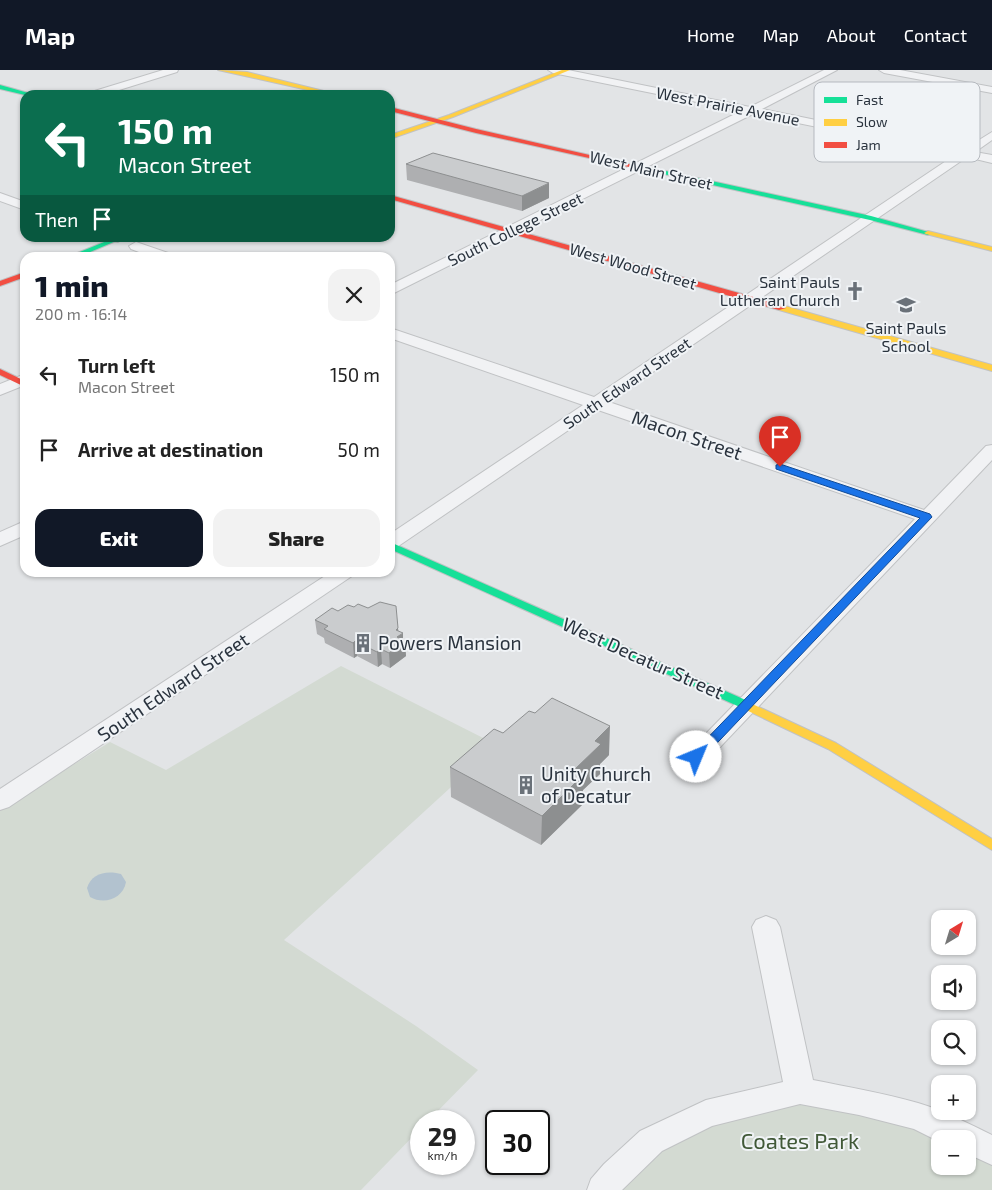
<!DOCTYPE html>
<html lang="en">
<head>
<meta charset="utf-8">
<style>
	body { margin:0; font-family:"Exo 2",sans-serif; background:#f2f2f2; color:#222; height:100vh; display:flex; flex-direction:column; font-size:19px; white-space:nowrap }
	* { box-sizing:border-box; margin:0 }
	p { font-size:16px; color:#767676 }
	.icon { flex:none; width:28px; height:28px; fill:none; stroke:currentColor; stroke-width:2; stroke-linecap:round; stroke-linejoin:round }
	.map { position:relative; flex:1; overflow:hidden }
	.drawer { position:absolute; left:20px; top:182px; width:375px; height:325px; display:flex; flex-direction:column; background:#fff; border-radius:15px; box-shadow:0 1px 4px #0004 }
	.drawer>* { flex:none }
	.hud { position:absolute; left:20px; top:20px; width:375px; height:152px; border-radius:15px; box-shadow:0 1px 4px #0004; background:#0b6e4f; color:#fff; overflow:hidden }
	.needle { width:32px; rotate:38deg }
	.fabs { position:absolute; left:931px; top:840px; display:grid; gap:10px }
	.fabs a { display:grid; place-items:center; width:45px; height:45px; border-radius:10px; background:#fff; box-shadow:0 1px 4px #0004; font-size:25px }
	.speed { position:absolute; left:410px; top:1040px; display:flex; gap:10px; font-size:25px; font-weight:700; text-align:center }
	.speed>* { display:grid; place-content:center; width:65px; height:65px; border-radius:50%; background:#fff; box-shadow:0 1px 4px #0004; line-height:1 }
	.speed small { font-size:12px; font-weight:400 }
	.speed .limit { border:2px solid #111; border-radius:8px; background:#fff; color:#111 }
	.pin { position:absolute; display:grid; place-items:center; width:42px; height:42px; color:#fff; margin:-51px -21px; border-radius:50% 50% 50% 0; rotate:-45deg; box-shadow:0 0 5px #0007 }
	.pin .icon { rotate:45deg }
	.me { position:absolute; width:55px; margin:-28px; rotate:45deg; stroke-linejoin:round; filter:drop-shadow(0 0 4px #0008) }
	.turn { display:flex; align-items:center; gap:18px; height:105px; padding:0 15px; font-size:22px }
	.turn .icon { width:65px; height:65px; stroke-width:2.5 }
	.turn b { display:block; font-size:35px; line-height:42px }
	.then { display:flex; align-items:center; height:48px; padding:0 15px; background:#0003; gap:10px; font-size:19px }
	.round { display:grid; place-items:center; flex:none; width:52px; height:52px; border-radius:15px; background:#f2f2f2 }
	.overview { display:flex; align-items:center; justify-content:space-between; height:85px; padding:0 15px }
	h1 { font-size:30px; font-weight:800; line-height:38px; color:#111827 }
	.cta { display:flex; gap:10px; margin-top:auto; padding:10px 15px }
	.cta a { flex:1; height:58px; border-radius:15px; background:#111827; color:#fff; font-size:20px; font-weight:800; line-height:58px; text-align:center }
	.cta a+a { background:#f2f2f2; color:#222 }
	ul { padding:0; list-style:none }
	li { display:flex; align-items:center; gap:15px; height:75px; padding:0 15px }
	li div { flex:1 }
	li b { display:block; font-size:19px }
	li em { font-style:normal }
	header { display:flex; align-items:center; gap:30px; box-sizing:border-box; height:70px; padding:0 25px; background:#111827; color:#fff }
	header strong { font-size:24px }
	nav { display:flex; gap:28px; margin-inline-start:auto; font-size:18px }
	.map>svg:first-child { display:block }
	.green { fill:#d3dad2 }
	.water { fill:#b2c2cf }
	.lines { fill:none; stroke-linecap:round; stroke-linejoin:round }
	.street-casing { stroke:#c0c2c4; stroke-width:2 }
	.fast-casing { stroke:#c0c2c4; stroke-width:2 }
	.slow-casing { stroke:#c0c2c4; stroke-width:2 }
	.jam-casing { stroke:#c0c2c4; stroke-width:2 }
	.street { fill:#f1f2f4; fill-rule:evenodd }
	.fast { fill:#16e098; fill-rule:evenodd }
	.slow { fill:#ffcf43; fill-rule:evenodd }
	.jam { fill:#f24e42; fill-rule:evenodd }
	.wall { fill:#aeafb1 }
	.shaded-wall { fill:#8d8f90 }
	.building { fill:#caccce; stroke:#8d8f90 }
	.route { fill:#1a73e8; stroke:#114b97 }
	.labels { text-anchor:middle; stroke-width:4; stroke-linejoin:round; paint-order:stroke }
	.far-street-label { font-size:16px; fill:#2a333e; stroke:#f0f3f6 }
	.far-poi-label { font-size:16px; fill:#2a333e; stroke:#f0f3f6; text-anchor:end }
	.street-label { font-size:19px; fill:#2a333e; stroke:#f0f3f6 }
	.poi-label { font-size:19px; fill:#2a333e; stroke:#f0f3f6; text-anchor:start }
	.near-park-label { font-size:22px; fill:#415938; stroke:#f0f3f6 }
	.key { fill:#f0f3f6; stroke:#b5b9bf; stroke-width:1 }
	.key-label { font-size:14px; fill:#2a333e }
</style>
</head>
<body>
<header>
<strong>Map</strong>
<nav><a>Home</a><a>Map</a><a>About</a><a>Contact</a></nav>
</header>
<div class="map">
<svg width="992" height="1120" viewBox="0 0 992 1120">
	<rect width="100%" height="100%" fill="#e2e4e6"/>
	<g class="green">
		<polygon points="341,596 497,675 284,870 416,956 478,1000 428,1051 421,1051 421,1058 361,1120 0,1120 0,740 110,672 166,700"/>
		<polygon points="751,1032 859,1032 940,1069 940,1096 968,1096 968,1069 992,1081 992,1120 603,1120 615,1104"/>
	</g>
	<path class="water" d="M116,803L121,804L126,812C123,829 104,835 90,827L87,818C91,805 103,801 116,803Z"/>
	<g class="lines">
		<g class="street-casing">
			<g id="street">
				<polygon points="163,0 178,0 177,2 103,25 87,25 88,23"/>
				<polygon points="548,0 568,0 750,37 824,0 837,0 762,39 963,80 992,62 992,70 975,82 992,85 992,93 967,87 609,332 924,440 986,376 992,375 992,390 705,693 697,695 689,693 685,687 689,681 915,449 598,340 397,477 390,479 390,464 583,335 390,268 390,258 594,327 955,85 753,44 390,225 390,215 741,41 553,3"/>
				<polygon points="879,0 900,0 992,17 992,23 884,3"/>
				<polygon points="0,123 25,132 25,140 0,131"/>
				<polygon points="110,168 125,168 118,172 112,171"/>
				<polygon points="136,172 174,185 176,188 155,188 131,179 129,176"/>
				<polygon points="20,306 25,307 25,315 0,325 0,314"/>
				<polygon points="25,451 25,465 0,476 0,462"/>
				<polygon points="331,502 355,502 352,506 9,737 0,740 0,719"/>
				<path d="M766,846L776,850L780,857L813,1010C848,1017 884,1023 918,1033C943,1040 969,1054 992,1065V1095L968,1084V1069H940V1072L914,1059L859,1045L800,1034L712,1056L662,1081L622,1120H587L591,1109L604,1094L640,1061L706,1030L783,1012L752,857L756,850Z"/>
			</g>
		</g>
		<g class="fast-casing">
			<g id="fast">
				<polygon points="0,15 32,24 33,25 25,25 0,19"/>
				<polygon points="643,96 871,146 932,163 928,165 870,150 641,99 641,97"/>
				<polygon points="114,168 123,168 76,188 65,188"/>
				<polygon points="390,472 750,632 752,635 746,639 742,638 390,479"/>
			</g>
		</g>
		<g class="slow-casing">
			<g id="slow">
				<polygon points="218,0 247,2 340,25 330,25"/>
				<polygon points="562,0 570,0 453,47 390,69 390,65 449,45"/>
				<polygon points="928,161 992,177 992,181 926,164 924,163"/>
				<polygon points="779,236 785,236 992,295 992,301 779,240"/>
				<polygon points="746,631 836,673 992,769 992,780 828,679 742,638 740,635"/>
			</g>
		</g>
		<g class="jam-casing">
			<g id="jam">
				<polygon points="390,37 476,59 646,98 643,100 476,63 390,41"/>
				<polygon points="390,125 785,236 786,238 779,240 390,129"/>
				<polygon points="25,202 25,207 0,216 0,211"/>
				<polygon points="0,299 25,311 25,317 0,305"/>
			</g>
		</g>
		<use href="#street" class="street"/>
		<use href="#fast" class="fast"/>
		<use href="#slow" class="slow"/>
		<use href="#jam" class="jam"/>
	</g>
	<g class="wall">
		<polygon points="406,94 549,128 522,141 407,110"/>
		<polygon points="338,541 398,561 403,570 406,586 390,598 382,594 378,597 357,586 354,588 325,573 324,568 317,564 315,550"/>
		<polygon points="503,663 609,685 600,694 600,704 583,720 582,735 541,775 451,727 450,697"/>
	</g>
	<g class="shaded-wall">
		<polygon points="549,113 549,128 522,141 522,126"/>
		<polygon points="398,558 399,566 403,563 403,573 405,571 406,586 390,598 389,583 396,560"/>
		<polygon points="355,571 357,586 354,588 353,573"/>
		<polygon points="381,579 382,594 378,597 377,582"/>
		<polygon points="610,656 609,685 600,694 600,704 583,720 582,735 541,775 542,746 595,671"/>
	</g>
	<g class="building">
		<polygon points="433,83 549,113 522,126 406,94"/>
		<polygon points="380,532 396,536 398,558 396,560 403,563 397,567 405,571 389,583 381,579 377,582 355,571 353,573 324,559 328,556 315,550 332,538 338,541 348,535 354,537 358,534 368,538"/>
		<polygon points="552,628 610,656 595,671 601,674 574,700 583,705 542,746 450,697 494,659 503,663 529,641 535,643"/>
	</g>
	<polygon class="route" points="780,394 930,444 932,447 701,690 692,690 690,687 692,684 920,448 776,399 776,395"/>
	<defs>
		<g id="church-bare" transform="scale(1.5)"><path d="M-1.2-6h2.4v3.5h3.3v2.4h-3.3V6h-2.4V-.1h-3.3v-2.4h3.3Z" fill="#6a7179" stroke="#f0f3f6" stroke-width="2.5" paint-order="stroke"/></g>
		<g id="school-bare" transform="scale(1.5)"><path d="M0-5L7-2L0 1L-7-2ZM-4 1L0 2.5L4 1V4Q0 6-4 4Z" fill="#6a7179" stroke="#f0f3f6" stroke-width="2.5" paint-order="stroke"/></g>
		<g id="building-bare" transform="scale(1.5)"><path d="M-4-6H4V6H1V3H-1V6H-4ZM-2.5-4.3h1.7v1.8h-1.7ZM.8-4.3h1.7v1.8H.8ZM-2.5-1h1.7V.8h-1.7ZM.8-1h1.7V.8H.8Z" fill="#6a7179" stroke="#f0f3f6" stroke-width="2.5" paint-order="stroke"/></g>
	</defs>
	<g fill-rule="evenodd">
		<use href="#church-bare" x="855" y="221"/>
		<use href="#school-bare" x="906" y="235"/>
		<use href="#building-bare" x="363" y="573"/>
		<use href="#building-bare" x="526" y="715"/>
	</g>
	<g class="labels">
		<g class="far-street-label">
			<text transform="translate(728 36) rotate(11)" y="6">West Prairie Avenue</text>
			<text transform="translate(651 100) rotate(13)" y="6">West Main Street</text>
			<text transform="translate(515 159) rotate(-26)" y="6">South College Street</text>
			<text transform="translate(633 196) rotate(16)" y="6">West Wood Street</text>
			<text transform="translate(627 313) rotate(-34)" y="6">South Edward Street</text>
		</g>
		<g class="far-poi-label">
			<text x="840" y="218">Saint Pauls<tspan x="840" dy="18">Lutheran Church</tspan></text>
			<text x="906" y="264" text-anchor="middle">Saint Pauls<tspan x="906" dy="18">School</tspan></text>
		</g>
		<g class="street-label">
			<text transform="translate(687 365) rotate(19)" y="7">Macon Street</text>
			<text transform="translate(643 588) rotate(24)" y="7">West Decatur Street</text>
			<text transform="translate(173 617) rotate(-34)" y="7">South Edward Street</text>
		</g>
		<g class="poi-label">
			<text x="378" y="580">Powers Mansion</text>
			<text x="541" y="711">Unity Church<tspan x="541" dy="22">of Decatur</tspan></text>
		</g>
		<g class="near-park-label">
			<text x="800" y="1079">Coates Park</text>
		</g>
	</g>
	<rect x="814" y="12" width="166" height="80" rx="8" class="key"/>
	<rect x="824" y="27" width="23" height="6" fill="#16e098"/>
	<rect x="824" y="49" width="23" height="7" fill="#ffcf43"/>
	<rect x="824" y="72" width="23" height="6" fill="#f24e42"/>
	<g class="key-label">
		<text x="856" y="35">Fast</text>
		<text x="856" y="57">Slow</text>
		<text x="856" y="80">Jam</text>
	</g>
</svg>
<div class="fabs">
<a><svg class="needle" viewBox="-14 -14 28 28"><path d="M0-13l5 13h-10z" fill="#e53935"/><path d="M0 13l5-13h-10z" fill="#767676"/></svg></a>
<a><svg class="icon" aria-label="sound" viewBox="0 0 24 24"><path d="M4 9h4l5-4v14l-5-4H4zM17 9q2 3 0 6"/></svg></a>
<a><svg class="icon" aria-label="search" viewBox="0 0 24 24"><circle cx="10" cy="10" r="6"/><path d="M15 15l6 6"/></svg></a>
<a>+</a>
<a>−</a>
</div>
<div class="speed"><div>29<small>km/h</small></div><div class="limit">30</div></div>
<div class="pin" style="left:780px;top:397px;background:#d93025"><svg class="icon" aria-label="arrive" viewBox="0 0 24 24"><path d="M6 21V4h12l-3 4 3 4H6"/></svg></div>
<svg class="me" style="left:696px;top:687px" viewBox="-20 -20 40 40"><circle r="19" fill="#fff"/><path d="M0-13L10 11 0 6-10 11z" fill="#1a73e8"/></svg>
<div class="hud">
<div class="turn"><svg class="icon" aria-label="left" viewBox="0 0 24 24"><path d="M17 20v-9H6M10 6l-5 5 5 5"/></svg><div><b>150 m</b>Macon Street</div></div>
<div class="then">Then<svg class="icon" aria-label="arrive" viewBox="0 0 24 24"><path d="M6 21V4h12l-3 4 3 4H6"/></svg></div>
</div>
<section class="drawer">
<div class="overview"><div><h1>1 min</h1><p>200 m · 16:14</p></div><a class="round"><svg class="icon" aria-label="close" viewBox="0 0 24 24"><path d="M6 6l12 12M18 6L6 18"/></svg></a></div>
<ul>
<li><svg class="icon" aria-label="left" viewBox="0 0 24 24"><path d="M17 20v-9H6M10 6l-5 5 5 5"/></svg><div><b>Turn left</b><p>Macon Street</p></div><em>150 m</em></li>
<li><svg class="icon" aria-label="arrive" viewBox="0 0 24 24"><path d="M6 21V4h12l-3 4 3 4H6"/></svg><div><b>Arrive at destination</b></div><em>50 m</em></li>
</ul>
<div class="cta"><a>Exit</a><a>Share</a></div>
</section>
</div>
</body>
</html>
